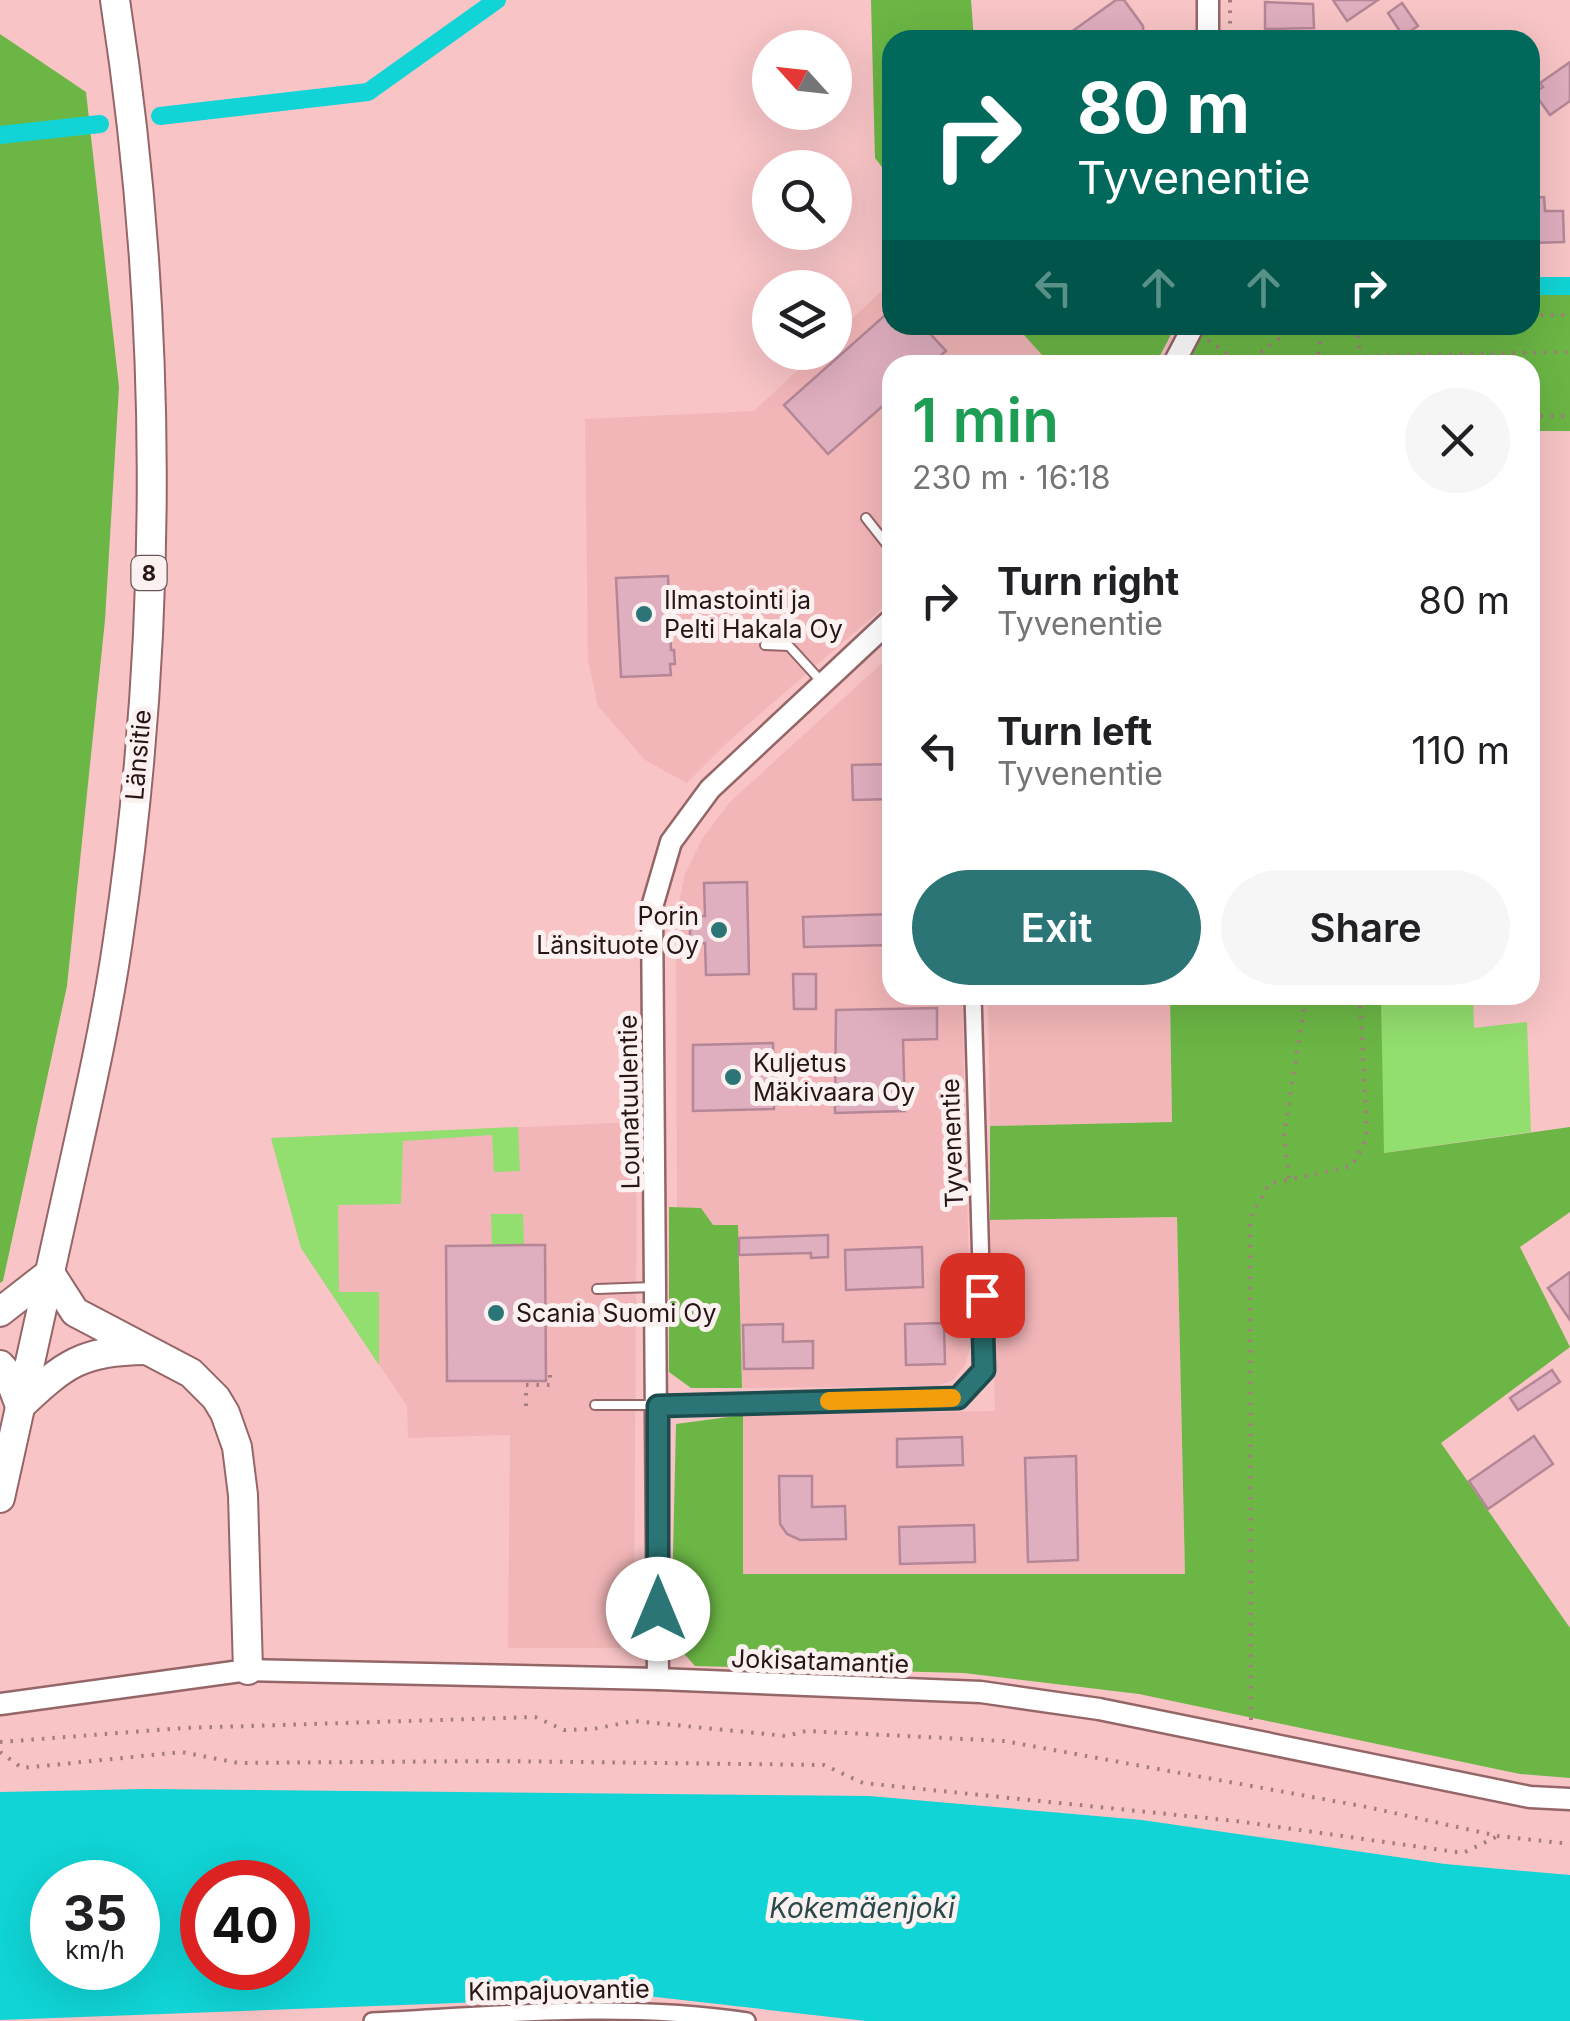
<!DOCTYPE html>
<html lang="en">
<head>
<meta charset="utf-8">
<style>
	body { margin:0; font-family:Inter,sans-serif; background:#f6f6f6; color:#202124; height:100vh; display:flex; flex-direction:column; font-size:38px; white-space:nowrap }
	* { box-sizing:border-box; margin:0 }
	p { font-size:32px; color:#757577 }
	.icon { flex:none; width:55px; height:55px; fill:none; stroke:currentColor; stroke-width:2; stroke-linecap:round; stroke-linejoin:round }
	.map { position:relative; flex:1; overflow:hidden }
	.details { position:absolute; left:882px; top:355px; width:658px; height:650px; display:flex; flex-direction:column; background:#fff; border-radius:30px; box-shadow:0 10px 40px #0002 }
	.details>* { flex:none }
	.guide { position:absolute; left:882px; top:30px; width:658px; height:305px; border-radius:30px; box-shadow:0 10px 40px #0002; background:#00695c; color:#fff; overflow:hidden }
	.needle { width:65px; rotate:297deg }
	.tools { position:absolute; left:752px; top:30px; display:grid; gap:20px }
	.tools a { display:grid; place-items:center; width:100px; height:100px; border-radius:50%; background:#fff; box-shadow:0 10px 40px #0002; font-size:50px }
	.speed { position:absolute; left:30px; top:1860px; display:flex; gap:20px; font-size:50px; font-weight:700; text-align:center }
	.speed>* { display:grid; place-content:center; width:130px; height:130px; border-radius:50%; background:#fff; box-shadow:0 10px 40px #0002; line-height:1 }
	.speed small { font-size:25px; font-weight:400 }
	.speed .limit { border:15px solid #d22; background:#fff; color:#111 }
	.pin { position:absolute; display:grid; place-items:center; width:85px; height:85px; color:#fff; margin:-42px; border-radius:20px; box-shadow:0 5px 15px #0006 }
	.me { position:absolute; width:110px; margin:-55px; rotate:0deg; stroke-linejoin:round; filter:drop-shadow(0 0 8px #0008) }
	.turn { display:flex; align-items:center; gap:35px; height:210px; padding:0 30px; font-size:45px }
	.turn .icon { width:130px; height:130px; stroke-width:2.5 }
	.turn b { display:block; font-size:70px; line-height:85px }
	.lanes { display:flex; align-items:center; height:95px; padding:0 30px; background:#0003; justify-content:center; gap:50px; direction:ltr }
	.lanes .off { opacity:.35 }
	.round { display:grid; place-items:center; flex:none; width:105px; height:105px; border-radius:52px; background:#f6f6f6 }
	.overview { display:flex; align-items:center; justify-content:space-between; height:170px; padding:0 30px }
	h1 { font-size:60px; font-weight:600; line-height:75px; color:#1e9e55 }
	.button { display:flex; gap:20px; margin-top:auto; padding:20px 30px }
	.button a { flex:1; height:115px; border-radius:60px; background:#2b7576; color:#fff; font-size:40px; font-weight:600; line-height:115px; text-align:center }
	.button a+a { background:#f6f6f6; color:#202124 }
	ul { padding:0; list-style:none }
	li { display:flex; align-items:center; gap:30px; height:150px; padding:0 30px }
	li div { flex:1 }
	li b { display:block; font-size:38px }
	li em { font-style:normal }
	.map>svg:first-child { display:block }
	.built { fill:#f2b6b8 }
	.green { fill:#92de6f }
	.forest { fill:#6bb645 }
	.water { fill:#10d4d6; fill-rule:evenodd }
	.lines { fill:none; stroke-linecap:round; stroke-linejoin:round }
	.canal { stroke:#10d4d6; stroke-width:18 }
	.building { fill:#dfaebf; stroke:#b58796; stroke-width:2.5 }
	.lane-casing { stroke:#956668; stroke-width:12 }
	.street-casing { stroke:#956668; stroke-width:20 }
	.secondary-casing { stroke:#956668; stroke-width:25 }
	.highway-casing { stroke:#956668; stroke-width:32 }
	.path { stroke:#a47d7f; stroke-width:4; stroke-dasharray:2.5 8; stroke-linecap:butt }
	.lane { stroke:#fff; stroke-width:8 }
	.street { stroke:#fff; stroke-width:15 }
	.secondary { stroke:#fff; stroke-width:20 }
	.highway { stroke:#fff; stroke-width:28 }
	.route-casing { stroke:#1c4c4d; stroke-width:25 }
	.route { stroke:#2b7576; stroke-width:18 }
	.slow { stroke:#f59e0b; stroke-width:18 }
	.poi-dot { fill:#2b7576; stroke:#fcf1f1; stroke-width:4 }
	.labels { text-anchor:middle; stroke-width:10; stroke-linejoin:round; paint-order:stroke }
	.shield { fill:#fcf1f1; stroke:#685758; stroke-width:2.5 }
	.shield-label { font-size:22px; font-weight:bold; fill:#281516 }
	.poi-label { font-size:25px; fill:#281516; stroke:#fcf1f1; text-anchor:start }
	.street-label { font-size:25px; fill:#281516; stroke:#fcf1f1 }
	.water-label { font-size:28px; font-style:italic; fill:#294b4b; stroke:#fcf1f1 }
</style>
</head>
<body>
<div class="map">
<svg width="1570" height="2021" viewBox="0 0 1570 2021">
	<rect width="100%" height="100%" fill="#f8c4c6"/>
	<g class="built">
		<polygon points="892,281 892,325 1015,325 1051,365 892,365 892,600 731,739 687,783 645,760 598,706 588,660 585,419 754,411 816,353 835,352 835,335"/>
		<polygon points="892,654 892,995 962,995 971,1346 965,1365 953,1380 938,1386 742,1388 739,1236 677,1236 676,916 685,874 702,839 730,802"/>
		<polygon points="988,995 1170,995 1172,1122 990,1126"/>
		<polygon points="637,1122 634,1630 620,1648 508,1648 510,1435 408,1438 407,1406 301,1248 271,1138"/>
		<polygon points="1177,1217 1185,1574 743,1574 743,1415 995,1411 990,1220"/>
	</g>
	<g class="green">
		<polygon points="1381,995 1473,995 1474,1028 1527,1022 1531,1132 1383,1153"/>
		<polygon points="518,1127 520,1171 494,1172 492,1135 403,1141 401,1204 338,1205 339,1292 379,1292 379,1365 301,1248 271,1138"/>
		<polygon points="491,1214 523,1214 524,1245 492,1246"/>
	</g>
	<g class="forest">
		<polygon points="871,0 971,0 974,40 892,40 892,180 875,158"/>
		<polygon points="0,34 86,92 119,387 105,620 67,986 3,1281 0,1283"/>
		<polygon points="1530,283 1570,283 1570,431 1530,431 1530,365 1187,365 1206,325 1530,325"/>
		<polygon points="1015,325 1176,325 1155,365 1051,365"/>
		<polygon points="1170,995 1381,995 1384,1153 1570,1127 1570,1212 1520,1247 1570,1347 1441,1443 1570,1628 1570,1778 1520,1774 1139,1694 964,1673 695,1666 671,1639 676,1424 743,1415 743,1574 1185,1574 1177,1217 990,1220 990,1126 1172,1122"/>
		<polygon points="669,1207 701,1208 713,1225 738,1225 742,1388 691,1388 669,1372"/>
	</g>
	<path class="water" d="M145,1789L869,1796L1142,1820L1445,1864L1570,1875V2021H866L647,1996L0,2020V1792ZM52,1882H138V1968H52ZM202,1882H288V1968H202Z"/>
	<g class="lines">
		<g class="canal">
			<polyline points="160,116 368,92 497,0"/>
			<polyline points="0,135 100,124"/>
			<polyline points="1530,286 1570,286"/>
		</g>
	</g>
	<g class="building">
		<polygon points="1116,0 1124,0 1143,26 1144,40 1060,40"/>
		<polygon points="1333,0 1378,0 1347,21"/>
		<polygon points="1265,2 1313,4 1314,28 1265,29"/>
		<polygon points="1402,3 1418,26 1403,36 1388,13"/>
		<polygon points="1570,62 1570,101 1550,115 1534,93 1543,87 1540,83"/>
		<polygon points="1544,197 1545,211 1563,211 1564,242 1530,243 1530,198"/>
		<polygon points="892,309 892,325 922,325 946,351 930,365 892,365 892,398 828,454 784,405"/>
		<polygon points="668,576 671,650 674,650 675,664 670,664 671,675 621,677 616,578"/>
		<polygon points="892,764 892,799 853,800 852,765"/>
		<polygon points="747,882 749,974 706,975 705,943 690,944 690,916 705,916 704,883"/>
		<polygon points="892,914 892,945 804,947 803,917"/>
		<polygon points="793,974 816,974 816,1009 794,1009"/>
		<polygon points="937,1008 937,1039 903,1040 905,1111 835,1113 836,1010"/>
		<polygon points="773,1043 774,1109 693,1111 693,1045"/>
		<polygon points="828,1235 828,1257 811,1258 811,1253 739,1255 739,1238"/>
		<polygon points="524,1245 545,1245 546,1381 447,1381 446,1246"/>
		<polygon points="922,1247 923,1287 846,1290 845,1250"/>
		<polygon points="1570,1272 1570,1320 1548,1288"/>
		<polygon points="944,1323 945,1364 906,1365 905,1324"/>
		<polygon points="783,1324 783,1342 813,1341 813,1368 744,1369 743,1325"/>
		<polygon points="1552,1370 1560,1382 1518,1410 1510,1398"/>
		<polygon points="1534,1436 1553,1464 1488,1509 1469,1481"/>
		<polygon points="962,1437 963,1465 897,1467 897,1439"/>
		<polygon points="1076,1456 1078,1560 1028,1562 1025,1458"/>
		<polygon points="779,1476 812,1476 812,1507 845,1506 846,1539 800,1540 787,1534 780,1524"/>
		<polygon points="974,1525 975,1562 900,1564 899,1527"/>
	</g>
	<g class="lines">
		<g class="lane-casing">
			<g id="lane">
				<polyline points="866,518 892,551"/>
				<polyline points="765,645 789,646 820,680"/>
				<polyline points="597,1289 652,1287"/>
				<polyline points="595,1405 653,1405"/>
			</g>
		</g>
		<g class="street-casing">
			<g id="street">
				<polyline points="658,1405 958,1398 984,1370 973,995"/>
				<path d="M372,2021C495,2015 624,2002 747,2021"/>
			</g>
		</g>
		<g class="secondary-casing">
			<g id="secondary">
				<polyline points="1208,0 1208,40"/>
				<polyline points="1173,365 1194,325"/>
				<polyline points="658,1679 652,907 671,842 710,789 892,619"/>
				<polyline points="0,1704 248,1670 658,1679 981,1692 1099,1709 1530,1797 1570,1799"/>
			</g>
		</g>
		<g class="highway-casing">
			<g id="highway">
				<polyline points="50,1273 75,1312 191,1373 216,1398 225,1413 237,1447 243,1495 248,1670"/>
				<polyline points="0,1312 50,1273"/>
				<polyline points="0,1365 8,1374 20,1406"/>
				<path d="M20,1406C66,1363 81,1351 146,1350"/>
				<path d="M0,1498C23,1394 46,1290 69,1186C87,1105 106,1023 118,940C164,629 163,311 115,0"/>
			</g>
		</g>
		<g class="path">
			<polyline points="1230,0 1230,40"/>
			<polyline points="1530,315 1570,315"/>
			<polyline points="1358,325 1360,365"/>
			<polyline points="1208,340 1242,365"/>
			<polyline points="1244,365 1297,325"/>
			<polyline points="1317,365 1322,325"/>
			<polyline points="1347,365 1361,356 1570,352"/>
			<polyline points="1530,416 1570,416"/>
			<polyline points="1289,1178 1284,1135 1306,995"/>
			<polyline points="526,1406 526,1385 550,1385 550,1367"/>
			<polyline points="1251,1720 1250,1218 1269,1184 1352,1166 1367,1138 1360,995"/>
			<polyline points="0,1742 184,1728 535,1717 564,1730 593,1729 634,1721 786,1736 806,1731 1004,1741 1367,1807 1498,1836 1570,1844"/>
			<polyline points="0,1752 22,1768 182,1752 238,1763 495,1761 824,1765 863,1783 1236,1821 1463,1853 1498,1836"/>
		</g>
		<use href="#lane" class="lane"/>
		<use href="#street" class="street"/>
		<use href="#secondary" class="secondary"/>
		<use href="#highway" class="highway"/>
	</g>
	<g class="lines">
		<g class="route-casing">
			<polyline id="route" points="658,1609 658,1406 958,1398 984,1370 982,1295"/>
		</g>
		<use href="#route" class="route"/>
		<polyline class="slow" points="829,1401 952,1398"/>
	</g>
	<g class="poi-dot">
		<circle cx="644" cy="614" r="10"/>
		<circle cx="719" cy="930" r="10"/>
		<circle cx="733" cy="1077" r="10"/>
		<circle cx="496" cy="1313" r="10"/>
	</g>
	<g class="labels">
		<rect class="shield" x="131.5" y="556" width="35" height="34" rx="8"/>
		<g class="shield-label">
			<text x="149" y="581">8</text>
		</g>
		<g class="poi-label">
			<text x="664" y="609">Ilmastointi ja<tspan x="664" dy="29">Pelti Hakala Oy</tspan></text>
			<text x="699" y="925" text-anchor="end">Porin<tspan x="699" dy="29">Länsituote Oy</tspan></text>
			<text x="753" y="1072">Kuljetus<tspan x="753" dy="29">Mäkivaara Oy</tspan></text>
			<text x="516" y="1322">Scania Suomi Oy</text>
		</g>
		<g class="street-label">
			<text transform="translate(138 755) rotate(-85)" y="9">Länsitie</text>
			<text transform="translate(629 1102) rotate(-91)" y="9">Lounatuulentie</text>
			<text transform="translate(952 1143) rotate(-92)" y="9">Tyvenentie</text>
			<text transform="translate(820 1661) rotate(2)" y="9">Jokisatamantie</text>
			<text transform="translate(559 1990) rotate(-1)" y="9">Kimpajuovantie</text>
		</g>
		<g class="water-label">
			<text x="862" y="1918">Kokemäenjoki</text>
		</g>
	</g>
</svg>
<div class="tools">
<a><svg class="needle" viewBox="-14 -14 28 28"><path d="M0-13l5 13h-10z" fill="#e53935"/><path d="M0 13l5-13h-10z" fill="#757577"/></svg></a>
<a><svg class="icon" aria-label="search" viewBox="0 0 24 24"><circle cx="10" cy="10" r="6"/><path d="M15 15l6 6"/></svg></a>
<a><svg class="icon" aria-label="layers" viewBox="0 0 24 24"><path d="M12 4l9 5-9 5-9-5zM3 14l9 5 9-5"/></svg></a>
</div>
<div class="speed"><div>35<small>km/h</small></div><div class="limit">40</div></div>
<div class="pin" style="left:982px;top:1295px;background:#d93025"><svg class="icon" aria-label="arrive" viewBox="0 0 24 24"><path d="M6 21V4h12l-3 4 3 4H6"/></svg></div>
<svg class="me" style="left:658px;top:1609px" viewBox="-20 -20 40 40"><circle r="19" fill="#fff"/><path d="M0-13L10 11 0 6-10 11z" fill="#2b7576"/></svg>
<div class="guide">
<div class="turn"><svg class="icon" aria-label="right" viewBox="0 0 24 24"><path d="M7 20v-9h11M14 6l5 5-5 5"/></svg><div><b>80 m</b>Tyvenentie</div></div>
<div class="lanes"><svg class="icon off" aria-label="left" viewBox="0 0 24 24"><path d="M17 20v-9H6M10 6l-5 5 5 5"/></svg><svg class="icon off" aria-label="ahead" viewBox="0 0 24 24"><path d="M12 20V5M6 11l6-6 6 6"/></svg><svg class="icon off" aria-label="ahead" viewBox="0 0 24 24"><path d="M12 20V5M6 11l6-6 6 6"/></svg><svg class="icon" aria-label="right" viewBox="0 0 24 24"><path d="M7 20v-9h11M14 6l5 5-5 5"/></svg></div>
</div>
<section class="details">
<div class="overview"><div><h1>1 min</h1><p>230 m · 16:18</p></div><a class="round"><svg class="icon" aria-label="close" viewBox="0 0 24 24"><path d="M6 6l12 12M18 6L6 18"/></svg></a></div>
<ul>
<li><svg class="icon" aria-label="right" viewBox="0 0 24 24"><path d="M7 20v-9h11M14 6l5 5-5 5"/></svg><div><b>Turn right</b><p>Tyvenentie</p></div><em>80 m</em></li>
<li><svg class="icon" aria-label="left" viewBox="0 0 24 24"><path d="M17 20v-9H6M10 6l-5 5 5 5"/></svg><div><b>Turn left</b><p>Tyvenentie</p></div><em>110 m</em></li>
</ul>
<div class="button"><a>Exit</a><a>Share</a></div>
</section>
</div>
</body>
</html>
